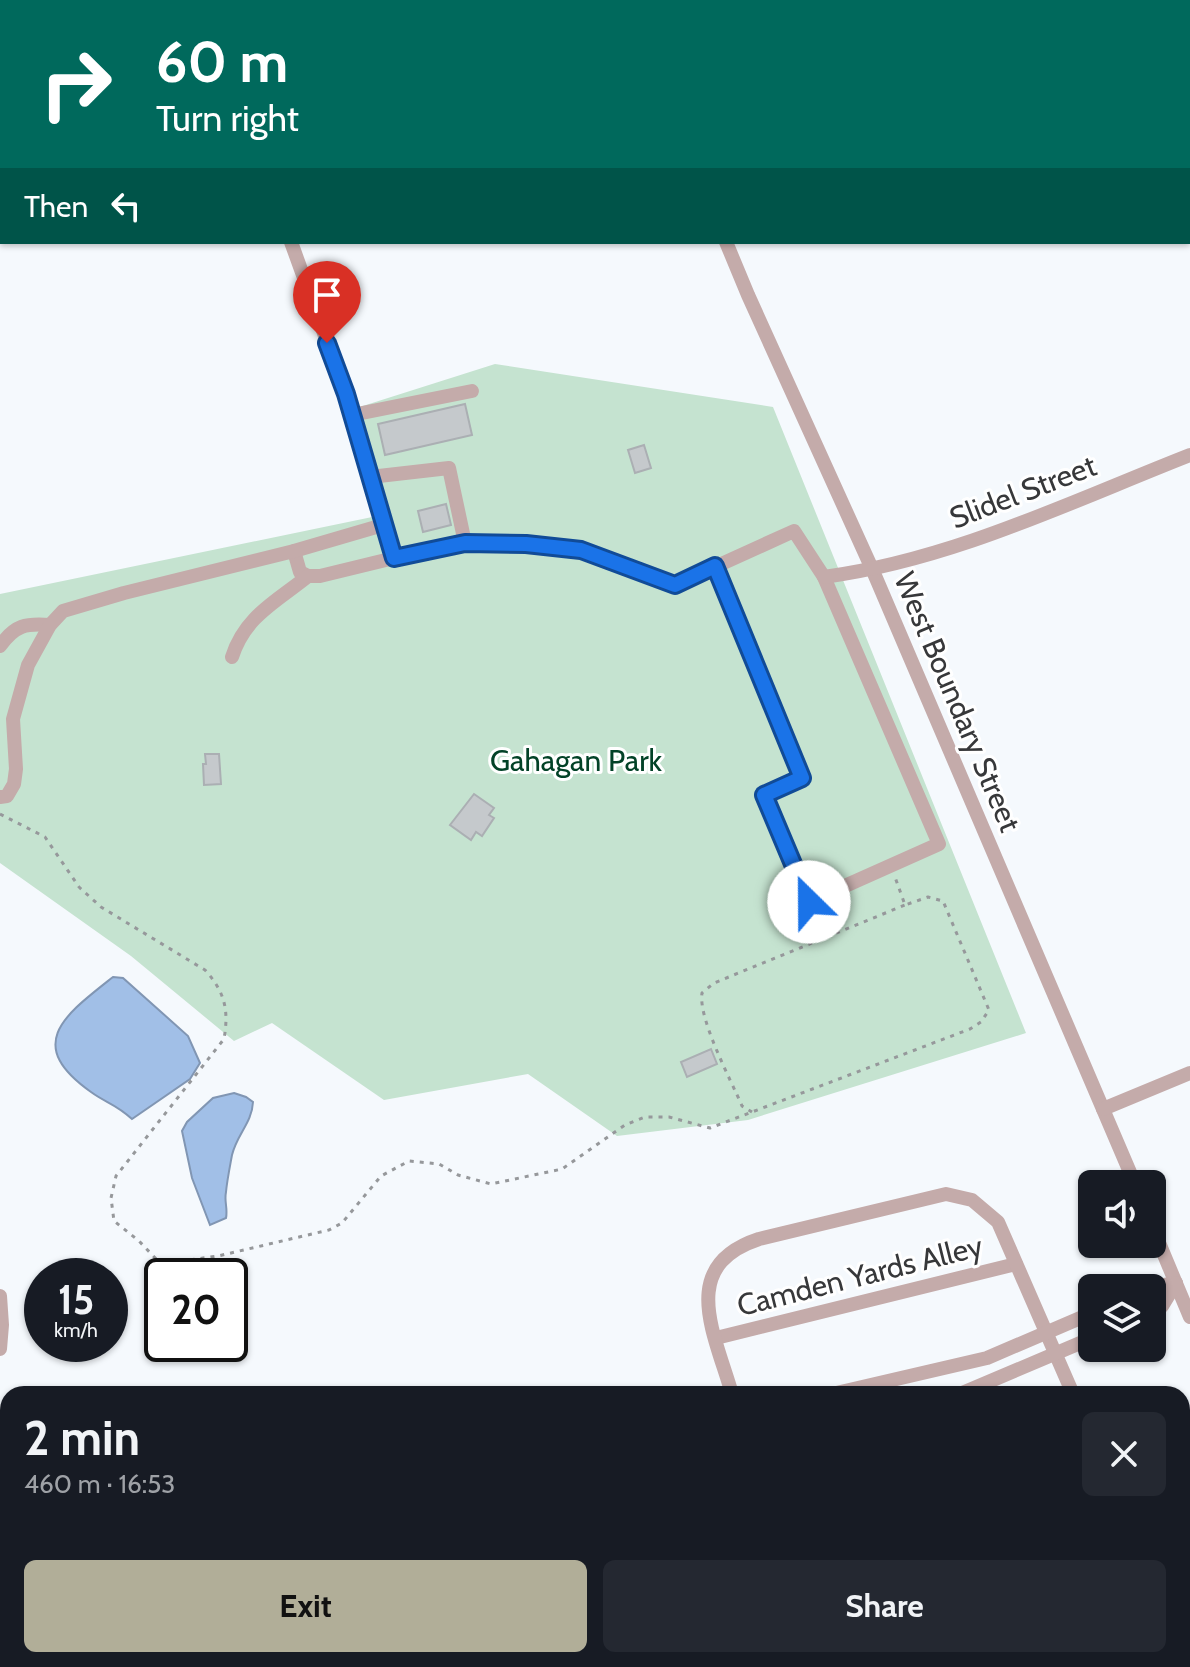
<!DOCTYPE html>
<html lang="en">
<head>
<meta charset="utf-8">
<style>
	body { margin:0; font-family:Cabin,sans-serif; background:#242831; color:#f1f3f6; height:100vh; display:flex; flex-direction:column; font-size:30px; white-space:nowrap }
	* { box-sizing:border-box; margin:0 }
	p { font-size:26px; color:#9ea1a6 }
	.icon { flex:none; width:44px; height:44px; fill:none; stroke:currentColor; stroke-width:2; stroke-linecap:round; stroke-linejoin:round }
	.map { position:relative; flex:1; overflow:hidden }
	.drawer { position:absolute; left:0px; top:1386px; width:1190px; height:282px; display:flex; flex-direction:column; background:#171b24; border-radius:24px 24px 0 0; box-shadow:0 2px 6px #0004 }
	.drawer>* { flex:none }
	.banner { position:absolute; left:0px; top:0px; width:1190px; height:244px; box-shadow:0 2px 6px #0004; background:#00695c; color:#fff; overflow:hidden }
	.buttons { position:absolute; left:1078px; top:1170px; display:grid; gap:16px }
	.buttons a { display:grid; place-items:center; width:88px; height:88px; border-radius:12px; background:#171b24; box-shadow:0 2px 6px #0004; font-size:40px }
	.speed { position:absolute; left:24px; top:1258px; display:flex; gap:16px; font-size:40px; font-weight:700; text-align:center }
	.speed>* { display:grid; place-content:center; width:104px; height:104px; border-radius:50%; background:#171b24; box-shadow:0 2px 6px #0004; line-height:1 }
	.speed small { font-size:20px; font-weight:400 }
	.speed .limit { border:4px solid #111; border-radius:12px; background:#fff; color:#111 }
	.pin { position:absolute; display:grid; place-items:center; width:68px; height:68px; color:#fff; margin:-82px -34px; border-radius:50% 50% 50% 0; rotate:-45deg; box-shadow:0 0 8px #0007 }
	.pin .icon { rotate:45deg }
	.me { position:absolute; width:88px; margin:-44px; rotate:337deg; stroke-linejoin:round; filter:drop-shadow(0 0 6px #0008) }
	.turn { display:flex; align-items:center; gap:28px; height:168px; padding:0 24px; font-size:36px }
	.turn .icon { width:104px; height:104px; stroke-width:2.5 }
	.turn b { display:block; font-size:56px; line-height:68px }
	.then { display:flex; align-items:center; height:76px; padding:0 24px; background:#0003; gap:16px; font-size:30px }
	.round { display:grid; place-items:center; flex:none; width:84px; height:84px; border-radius:12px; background:#242831 }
	.headline { display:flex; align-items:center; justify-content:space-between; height:136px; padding:0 24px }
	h1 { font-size:48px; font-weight:700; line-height:60px }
	.button { display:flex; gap:16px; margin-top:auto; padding:16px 24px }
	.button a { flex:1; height:92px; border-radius:12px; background:#b1ae98; color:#111; font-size:32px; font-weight:700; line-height:92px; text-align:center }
	.button a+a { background:#242831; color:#f1f3f6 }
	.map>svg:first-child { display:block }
	.green { fill:#c5e3d0 }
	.water { fill:#a1bfe7; stroke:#8196b3; stroke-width:2 }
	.building { fill:#c5c9cc; stroke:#abafb3; stroke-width:2 }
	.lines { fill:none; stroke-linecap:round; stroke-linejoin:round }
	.path { stroke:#96989b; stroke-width:3; stroke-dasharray:4 6; stroke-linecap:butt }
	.minor { stroke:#c4abaa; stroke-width:14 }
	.route-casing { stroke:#114b97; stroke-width:20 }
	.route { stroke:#1a73e8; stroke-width:14 }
	.labels { text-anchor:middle; stroke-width:6; stroke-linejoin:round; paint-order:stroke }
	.street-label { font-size:30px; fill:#37383a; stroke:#fff }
	.park-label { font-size:30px; fill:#024227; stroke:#fff }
</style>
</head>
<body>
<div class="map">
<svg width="1190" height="1667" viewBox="0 0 1190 1667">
	<rect width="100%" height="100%" fill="#f5f9fd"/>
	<polygon class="green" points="495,364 773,407 1026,1033 748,1120 617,1136 528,1074 384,1100 272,1023 234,1041 131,956 0,863 0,594 377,516 347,411"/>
	<g class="water">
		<path d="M113,977L123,978L188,1036L200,1063L190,1079L132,1119C116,1104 106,1103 91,1092C23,1044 65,1015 113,977Z"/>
		<path d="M234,1093L246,1097L253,1102C252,1123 237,1134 232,1155C230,1166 227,1181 226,1192C224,1202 228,1208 226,1218L210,1225L192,1178L182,1131L187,1122L213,1098Z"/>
	</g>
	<g class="building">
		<polygon points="465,404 472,435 385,455 378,424"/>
		<polygon points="644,445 651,468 635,473 628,450"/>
		<polygon points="446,504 451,525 423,532 418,511"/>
		<polygon points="205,754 219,754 221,784 204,785 203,764 206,764"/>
		<polygon points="474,794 494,808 489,815 494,818 482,836 476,832 471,840 450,825"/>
		<polygon points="711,1049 717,1064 687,1077 681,1062"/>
	</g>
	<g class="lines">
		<g class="path">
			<polyline points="1188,152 1190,151"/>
			<path d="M0,814L45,837L79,887L101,907L205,970C225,992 229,1010 224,1039L116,1176L111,1198L114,1221L139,1241L158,1261L167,1263L218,1256L329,1230L342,1223L381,1176L409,1161L439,1164L458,1175L491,1184L562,1169L625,1125L645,1117H669L710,1128L970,1029L981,1022L989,1010L943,901L928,897L905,905L895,877"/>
			<path d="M752,1112L742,1106C731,1080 698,1019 702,993L714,983L905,905"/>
		</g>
		<g class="minor">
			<polyline points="631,0 632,2"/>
			<polyline points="962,0 962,2"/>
			<polyline points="0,2 2,7"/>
			<polyline points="135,2 140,0"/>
			<polyline points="259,2 260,0"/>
			<polyline points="705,2 711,0"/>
			<polyline points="291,242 346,394 383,525"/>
			<polyline points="726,242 748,295 873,571 1135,1184"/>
			<polyline points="352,415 472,391"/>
			<polyline points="370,477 449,468 465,543"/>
			<polyline points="294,551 300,572 308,576"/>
			<polyline points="715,566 802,778 764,795 809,902 939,844 824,577"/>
			<path d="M0,646C15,625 26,623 50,625"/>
			<path d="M232,657C245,616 276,602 308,576H320L394,558"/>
			<path d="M0,797L7,796L14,784L16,769L13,719L28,665L50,625L63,611L124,593L294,551L383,525L394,558L465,543L526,544L581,550L675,585L794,531L824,577C952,560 1070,502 1190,455"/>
			<polyline points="1103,1109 1190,1073"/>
			<polyline points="1152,1226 1190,1317"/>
			<polyline points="1147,1288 1176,1283"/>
			<polyline points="0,1296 2,1325 0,1349"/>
			<polyline points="1152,1310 1162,1306 1176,1283"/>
			<polyline points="716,1338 1016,1264"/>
			<path d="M732,1394C715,1334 677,1266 759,1239L946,1194L972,1200L998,1222L1073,1394"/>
			<polyline points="832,1394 987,1358 1092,1313"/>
			<polyline points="960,1394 1092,1338"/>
			<polyline points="1182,1649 1190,1667"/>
			<polyline points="813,1660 815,1667"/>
			<polyline points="902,1660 904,1667"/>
			<polyline points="61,1663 74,1667"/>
			<polyline points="126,1667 129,1660"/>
			<polyline points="141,1667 144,1660"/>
			<polyline points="966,1667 982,1660"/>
		</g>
	</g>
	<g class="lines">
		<g class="route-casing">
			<polyline id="route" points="327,343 346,394 394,558 465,543 526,544 581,550 675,585 715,566 802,778 764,795 809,902"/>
		</g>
		<use href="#route" class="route"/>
	</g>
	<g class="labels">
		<g class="street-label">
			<text transform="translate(1023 492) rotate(-21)" y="10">Slidel Street</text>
			<text transform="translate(957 702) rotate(67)" y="10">West Boundary Street</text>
			<text transform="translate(860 1276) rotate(-14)" y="10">Camden Yards Alley</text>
		</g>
		<g class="park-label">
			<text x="576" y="771">Gahagan Park</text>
		</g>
	</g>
</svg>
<div class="buttons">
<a><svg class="icon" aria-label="sound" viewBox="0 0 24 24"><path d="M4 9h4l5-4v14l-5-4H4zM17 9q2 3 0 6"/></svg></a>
<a><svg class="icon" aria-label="layers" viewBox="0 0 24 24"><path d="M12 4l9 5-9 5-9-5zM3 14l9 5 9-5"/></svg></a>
</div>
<div class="speed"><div>15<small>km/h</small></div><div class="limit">20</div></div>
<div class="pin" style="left:327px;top:343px;background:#d93025"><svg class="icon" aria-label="arrive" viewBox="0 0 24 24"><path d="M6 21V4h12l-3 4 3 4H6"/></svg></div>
<svg class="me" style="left:809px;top:902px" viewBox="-20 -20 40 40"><circle r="19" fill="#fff"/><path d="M0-13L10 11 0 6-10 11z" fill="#1a73e8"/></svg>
<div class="banner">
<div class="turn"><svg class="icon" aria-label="right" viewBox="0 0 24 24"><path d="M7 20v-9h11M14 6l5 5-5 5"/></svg><div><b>60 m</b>Turn right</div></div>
<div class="then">Then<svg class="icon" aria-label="left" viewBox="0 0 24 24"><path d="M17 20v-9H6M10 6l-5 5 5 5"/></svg></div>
</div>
<section class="drawer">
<div class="headline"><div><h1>2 min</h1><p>460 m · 16:53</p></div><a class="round"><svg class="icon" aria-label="close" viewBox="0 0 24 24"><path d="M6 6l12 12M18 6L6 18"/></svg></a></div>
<div class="button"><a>Exit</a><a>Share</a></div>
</section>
</div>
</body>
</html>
